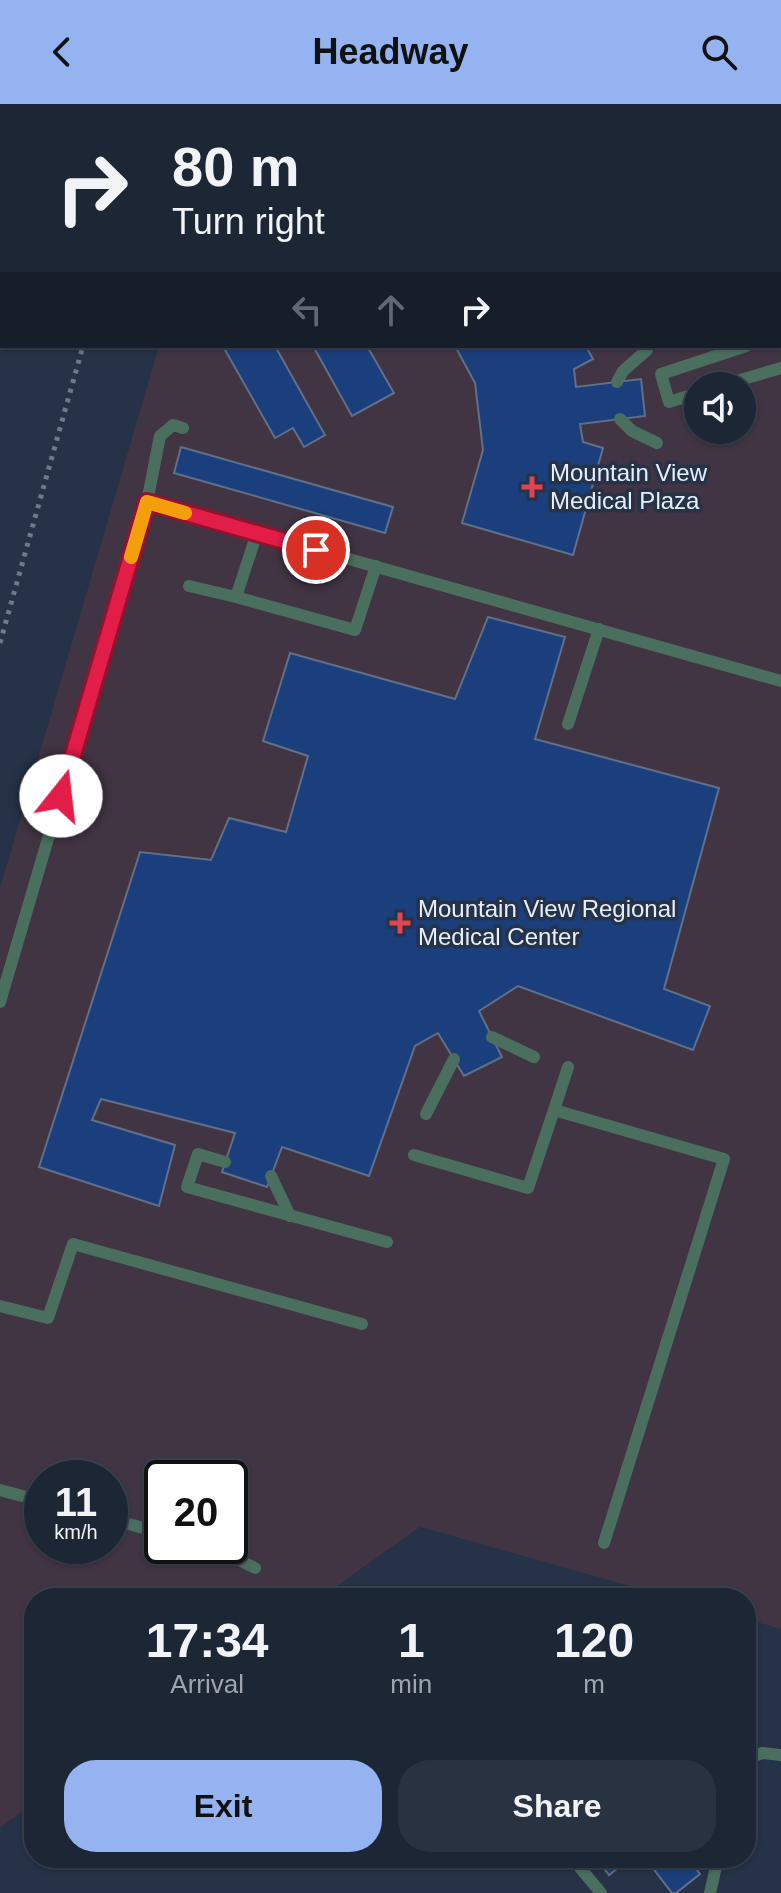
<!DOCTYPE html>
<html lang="en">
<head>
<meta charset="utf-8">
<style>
	body { margin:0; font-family:Arial,sans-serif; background:#293241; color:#f1f3f6; height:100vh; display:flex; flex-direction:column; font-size:30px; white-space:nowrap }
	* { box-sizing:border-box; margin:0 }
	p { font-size:26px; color:#a0a5ad }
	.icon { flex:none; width:44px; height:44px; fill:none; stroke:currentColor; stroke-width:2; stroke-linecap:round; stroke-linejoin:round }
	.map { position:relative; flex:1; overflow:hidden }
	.panel { position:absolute; left:24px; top:1484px; width:732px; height:280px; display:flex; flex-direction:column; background:#1c2635; border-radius:32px; box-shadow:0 2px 6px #0004,0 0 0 2px #3a4350 }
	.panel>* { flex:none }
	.top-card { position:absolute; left:0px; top:0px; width:782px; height:244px; box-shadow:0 2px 6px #0004,0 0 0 2px #3a4350; background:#1c2635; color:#f1f3f6; overflow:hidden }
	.fabs { position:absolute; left:684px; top:268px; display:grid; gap:16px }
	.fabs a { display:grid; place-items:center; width:72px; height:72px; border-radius:50%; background:#1c2635; box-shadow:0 2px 6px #0004,0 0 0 2px #3a4350; font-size:40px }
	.speed { position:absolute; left:24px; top:1356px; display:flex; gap:16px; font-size:40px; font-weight:700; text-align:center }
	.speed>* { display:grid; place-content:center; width:104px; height:104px; border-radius:50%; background:#1c2635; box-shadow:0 2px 6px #0004,0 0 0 2px #3a4350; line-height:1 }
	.speed small { font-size:20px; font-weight:400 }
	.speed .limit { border:4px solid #111; border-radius:12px; background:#fff; color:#111 }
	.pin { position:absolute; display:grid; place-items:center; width:68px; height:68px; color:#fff; margin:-34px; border:4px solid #fff; border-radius:50%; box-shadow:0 2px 8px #0007 }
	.me { position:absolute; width:88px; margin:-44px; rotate:16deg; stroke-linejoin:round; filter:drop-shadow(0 0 6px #0008) }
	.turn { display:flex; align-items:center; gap:28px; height:168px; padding:0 40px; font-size:36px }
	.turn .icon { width:104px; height:104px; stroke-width:2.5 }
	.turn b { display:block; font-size:56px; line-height:68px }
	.lanes { display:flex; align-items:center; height:76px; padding:0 40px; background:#0003; justify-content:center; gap:40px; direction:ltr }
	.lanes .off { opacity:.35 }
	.eta { display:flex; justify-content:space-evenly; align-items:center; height:136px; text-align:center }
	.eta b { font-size:48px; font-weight:600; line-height:56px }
	.button { display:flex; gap:16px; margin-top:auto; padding:16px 40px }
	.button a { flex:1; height:92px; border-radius:32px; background:#95b2f1; color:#111; font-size:32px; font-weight:600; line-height:92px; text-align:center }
	.button a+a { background:#293241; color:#f1f3f6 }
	header { display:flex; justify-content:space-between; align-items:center; height:104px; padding:0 40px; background:#95b2f1; color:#111; font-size:36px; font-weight:600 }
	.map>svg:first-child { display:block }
	.commercial { fill:#413443; fill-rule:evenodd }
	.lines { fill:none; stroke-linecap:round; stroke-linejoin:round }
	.stream { stroke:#0e1e1f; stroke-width:8 }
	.building { fill:#1b3f7c; stroke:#617089; stroke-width:2 }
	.path { stroke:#6e798c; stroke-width:5; stroke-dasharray:4 6; stroke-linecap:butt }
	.service { stroke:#4b6f5e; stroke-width:12 }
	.route-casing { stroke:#92132f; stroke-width:20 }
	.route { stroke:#e11d48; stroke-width:14 }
	.slow { stroke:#f59e0b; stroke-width:14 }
	.health-dot { fill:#e0444e; stroke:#253247; stroke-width:3 }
	.labels { text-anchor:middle; stroke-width:7; stroke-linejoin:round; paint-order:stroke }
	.poi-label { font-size:24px; fill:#e5eefc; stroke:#253247; text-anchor:start }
</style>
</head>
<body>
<header><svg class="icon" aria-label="back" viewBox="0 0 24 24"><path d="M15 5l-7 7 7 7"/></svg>Headway<svg class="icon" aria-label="search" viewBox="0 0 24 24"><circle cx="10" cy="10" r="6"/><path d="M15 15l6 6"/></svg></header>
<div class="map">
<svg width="781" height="1789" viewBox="0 0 781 1789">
	<rect width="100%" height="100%" fill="#253247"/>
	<path class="commercial" d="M230,0H781V1525L746,1515V1494H673L420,1423L320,1494H34V1699L0,1724V784L159,242H780V2H229ZM698,282H742V326H698ZM42,1374H110V1442H42ZM162,1374H230V1442H162Z"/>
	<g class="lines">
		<g class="stream">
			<polyline points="52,2 52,0"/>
			<polyline points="0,172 2,166"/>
		</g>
	</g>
	<g class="building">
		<polygon points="233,242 275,242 325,331 304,343 293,324 275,334 225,246"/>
		<polygon points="313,242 367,242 394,289 352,312"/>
		<polygon points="455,242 586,242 593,255 574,265 576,283 641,275 645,312 580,320 583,338 603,344 573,451 462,419 483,346 475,279"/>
		<polygon points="181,343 393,403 385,429 174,369"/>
		<polygon points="488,513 565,533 535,635 719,684 664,885 710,902 693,946 518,882 479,907 502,953 464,972 438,929 415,942 369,1072 282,1043 267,1083 222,1068 235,1029 101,995 92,1016 175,1041 159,1102 39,1063 140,748 211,756 229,714 286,728 308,652 263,637 290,549 455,595"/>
		<polygon points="596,1754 631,1754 609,1771"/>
		<polygon points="645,1754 688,1754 700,1770 676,1789 672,1789"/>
	</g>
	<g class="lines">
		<g class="path">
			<polyline points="149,2 150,0"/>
			<polyline points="0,539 83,242"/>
		</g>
		<g class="service">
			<polyline points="780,231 781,231"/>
			<polyline points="617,278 623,267 647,246"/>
			<polyline points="720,282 781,264"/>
			<polyline points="698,289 669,298 661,270 746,242"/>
			<polyline points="620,315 632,327 657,339"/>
			<polyline points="147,398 781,577"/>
			<polyline points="189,482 236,493 257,429"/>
			<polyline points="236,493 355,526 376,462"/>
			<polyline points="568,620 599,525"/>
			<polyline points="0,898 147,398 160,332 173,321 183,324"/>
			<polyline points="492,933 534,953"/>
			<polyline points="568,963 554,1006 724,1055 604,1439"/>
			<polyline points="426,1010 454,955"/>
			<polyline points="414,1051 528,1084 554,1006"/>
			<polyline points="225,1058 198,1050 187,1083 387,1138"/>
			<polyline points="271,1072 290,1112"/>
			<polyline points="0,1202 48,1214 73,1140 362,1220"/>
			<polyline points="0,1386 42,1397"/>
			<polyline points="110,1415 162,1429"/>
			<polyline points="211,1442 255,1464"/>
			<polyline points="746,1655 762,1649 781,1651"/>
			<polyline points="572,1754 601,1789"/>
			<polyline points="710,1789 718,1754"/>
		</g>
	</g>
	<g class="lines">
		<g class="route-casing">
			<polyline id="route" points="61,692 147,398 316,446"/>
		</g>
		<use href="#route" class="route"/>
		<polyline class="slow" points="131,453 147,398 185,409"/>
	</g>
	<g class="health-dot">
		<path d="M528 371h8v8h8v8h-8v8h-8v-8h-8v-8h8z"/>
		<path d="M396 807h8v8h8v8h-8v8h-8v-8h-8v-8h8z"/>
	</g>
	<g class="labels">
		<g class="poi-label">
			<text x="550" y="377">Mountain View<tspan x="550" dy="28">Medical Plaza</tspan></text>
			<text x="418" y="813">Mountain View Regional<tspan x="418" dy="28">Medical Center</tspan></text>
		</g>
	</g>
</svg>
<div class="fabs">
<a><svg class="icon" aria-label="sound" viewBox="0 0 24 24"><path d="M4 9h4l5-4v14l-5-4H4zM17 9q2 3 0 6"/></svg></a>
</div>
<div class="speed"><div>11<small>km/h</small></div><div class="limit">20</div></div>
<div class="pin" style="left:316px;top:446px;background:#d93025"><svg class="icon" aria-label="arrive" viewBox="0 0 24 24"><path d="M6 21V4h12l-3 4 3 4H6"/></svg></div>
<svg class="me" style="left:61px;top:692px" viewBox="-20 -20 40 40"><circle r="19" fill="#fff"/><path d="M0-13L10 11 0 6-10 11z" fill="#e11d48"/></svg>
<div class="top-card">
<div class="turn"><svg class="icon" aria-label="right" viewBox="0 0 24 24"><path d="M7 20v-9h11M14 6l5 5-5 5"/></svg><div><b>80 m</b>Turn right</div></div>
<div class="lanes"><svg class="icon off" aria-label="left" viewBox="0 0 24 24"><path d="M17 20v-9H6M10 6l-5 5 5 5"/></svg><svg class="icon off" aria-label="ahead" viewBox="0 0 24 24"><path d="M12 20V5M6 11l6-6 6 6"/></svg><svg class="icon" aria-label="right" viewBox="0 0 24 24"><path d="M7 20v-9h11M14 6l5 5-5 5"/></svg></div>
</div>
<section class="panel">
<div class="eta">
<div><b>17:34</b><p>Arrival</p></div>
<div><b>1</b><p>min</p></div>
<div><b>120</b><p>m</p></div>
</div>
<div class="button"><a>Exit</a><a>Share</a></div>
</section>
</div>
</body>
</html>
